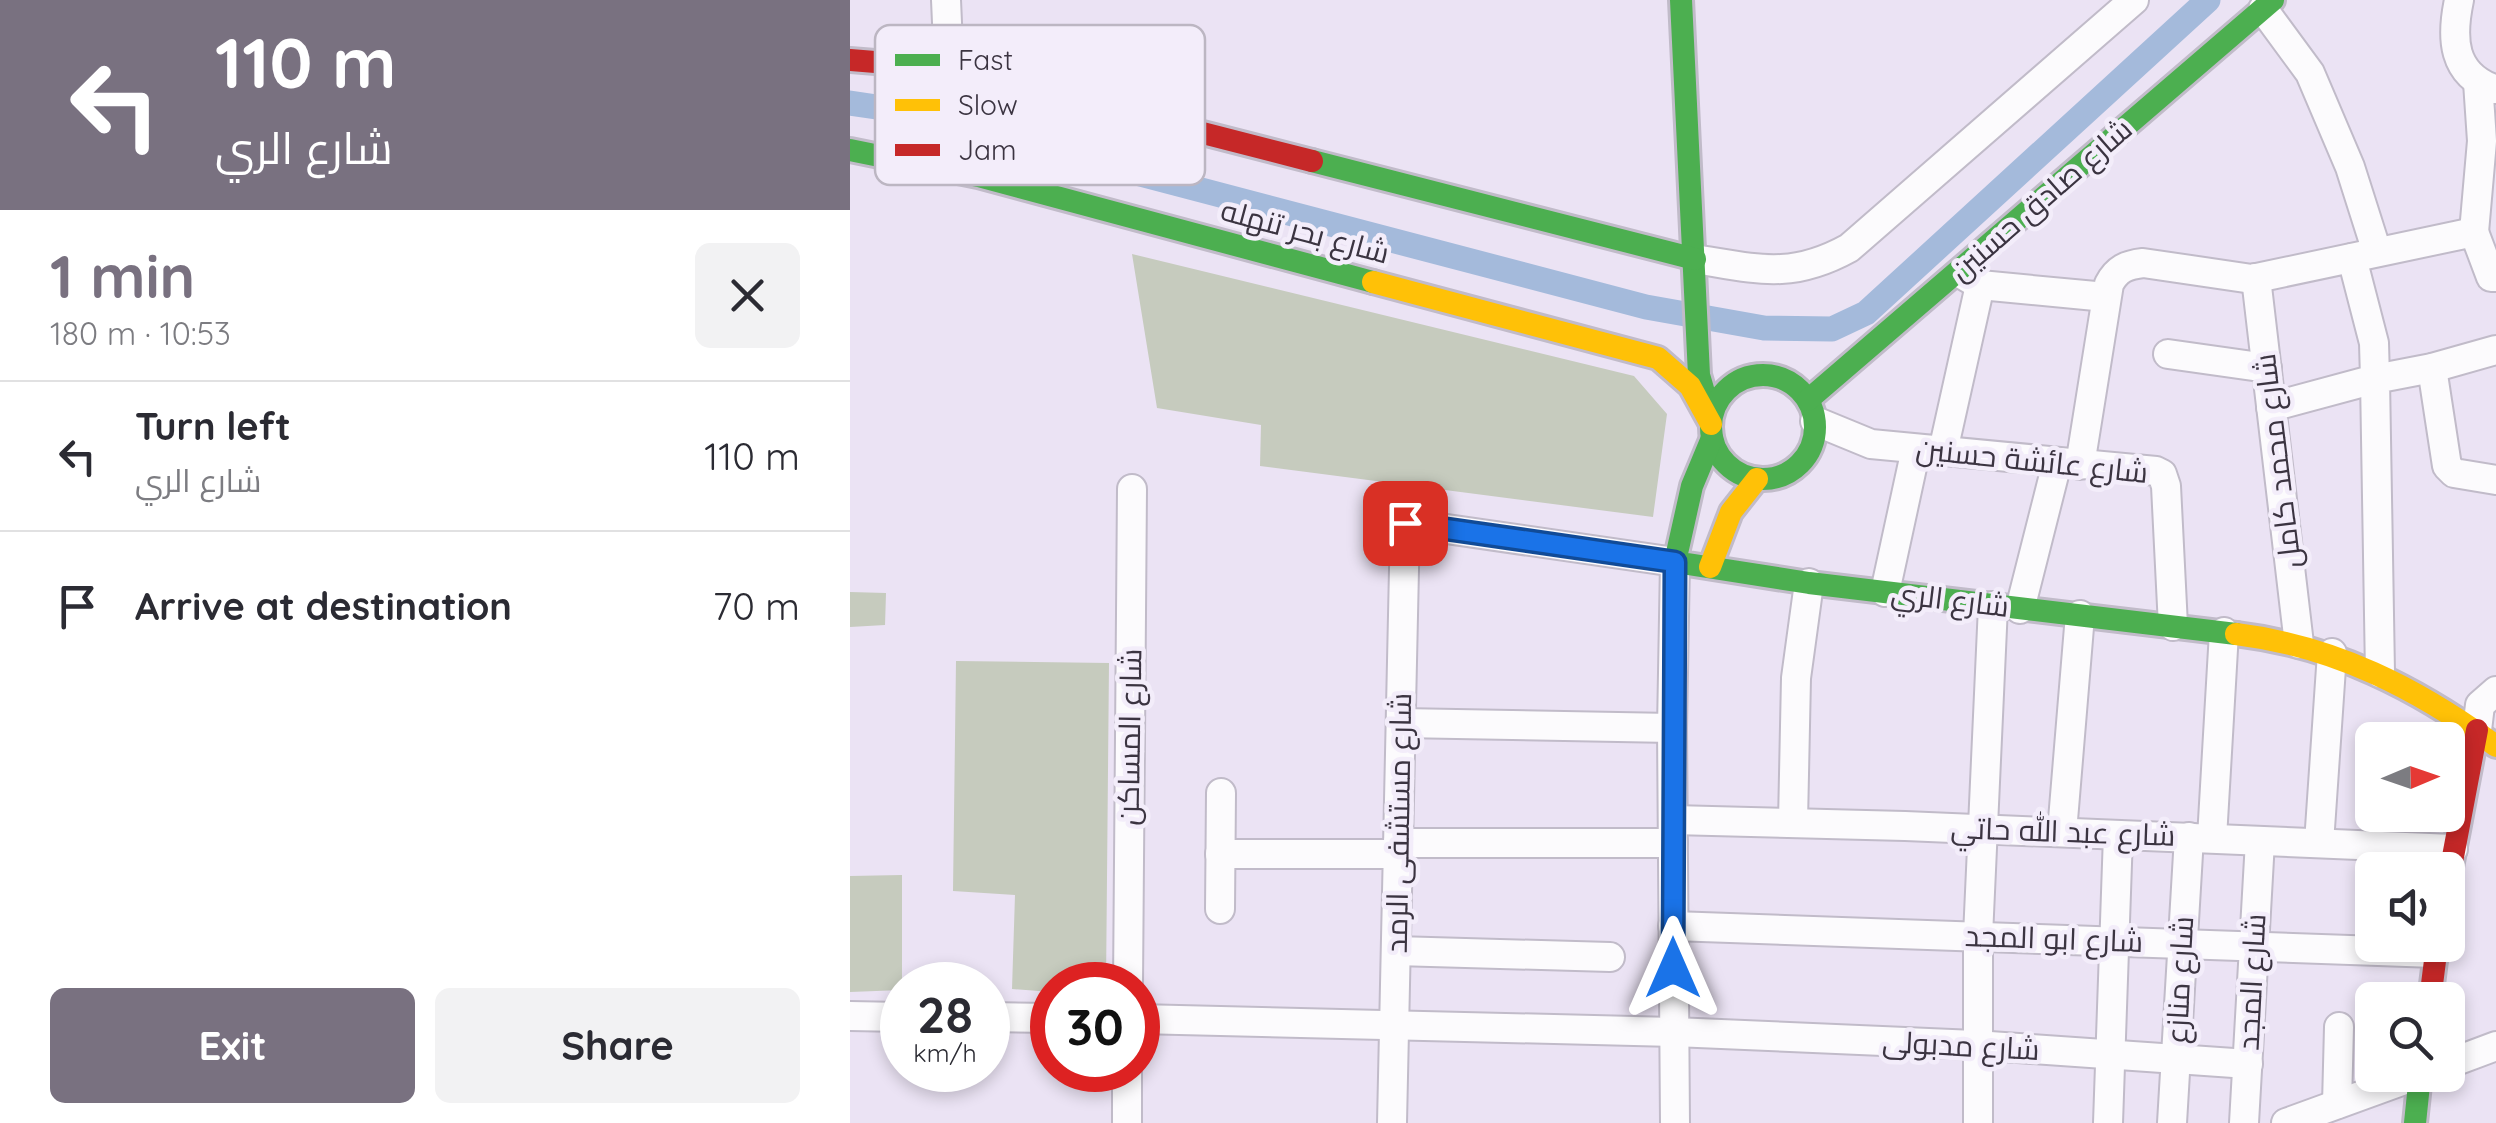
<!DOCTYPE html>
<html lang="en">
<head>
<meta charset="utf-8">
<style>
	body { margin:0; font-family:Quicksand,Cairo,sans-serif; background:#f2f2f3; color:#2b2b33; height:100vh; display:flex; flex-direction:column; font-size:38px; white-space:nowrap }
	* { box-sizing:border-box; margin:0 }
	p { font-size:32px; color:#7c7c81 }
	.icon { flex:none; width:55px; height:55px; fill:none; stroke:currentColor; stroke-width:2; stroke-linecap:round; stroke-linejoin:round }
	.map { position:relative; flex:1; overflow:hidden }
	.side { display:flex; flex-direction:column; background:#fff; width:850px }
	.side>* { flex:none }
	.banner { background:#797180; color:#fff; overflow:hidden }
	.needle { width:65px; rotate:88deg }
	.controls { position:absolute; left:1505px; top:722px; display:grid; gap:20px }
	.controls a { display:grid; place-items:center; width:110px; height:110px; border-radius:15px; background:#fff; box-shadow:0 5px 15px #0003; font-size:50px }
	.speed { position:absolute; left:30px; top:962px; display:flex; gap:20px; font-size:50px; font-weight:700; text-align:center }
	.speed>* { display:grid; place-content:center; width:130px; height:130px; border-radius:50%; background:#fff; box-shadow:0 5px 15px #0003; line-height:1 }
	.speed small { font-size:25px; font-weight:400 }
	.speed .limit { border:15px solid #d22; background:#fff; color:#111 }
	.pin { position:absolute; display:grid; place-items:center; width:85px; height:85px; color:#fff; margin:-42px; border-radius:20px; box-shadow:0 5px 15px #0006 }
	.me { position:absolute; width:110px; margin:-55px; rotate:0deg; stroke-linejoin:round; filter:drop-shadow(0 0 8px #0008) }
	.turn { display:flex; align-items:center; gap:35px; height:210px; padding:0 50px; font-size:45px }
	.turn .icon { width:130px; height:130px; stroke-width:2.5 }
	.turn b { display:block; font-size:70px; line-height:85px }
	.round { display:grid; place-items:center; flex:none; width:105px; height:105px; border-radius:15px; background:#f2f2f3 }
	.head { display:flex; align-items:center; justify-content:space-between; height:170px; padding:0 50px }
	h1 { font-size:60px; font-weight:800; line-height:75px; color:#797180 }
	.cta { display:flex; gap:20px; margin-top:auto; padding:20px 50px }
	.cta a { flex:1; height:115px; border-radius:15px; background:#797180; color:#fff; font-size:40px; font-weight:800; line-height:115px; text-align:center }
	.cta a+a { background:#f2f2f3; color:#2b2b33 }
	ul { padding:0; list-style:none }
	li { display:flex; align-items:center; gap:30px; height:150px; padding:0 50px; border-top:2px solid #e1e1e2 }
	li div { flex:1 }
	li b { display:block; font-size:38px }
	li em { font-style:normal }
	main { display:flex; flex:1; min-height:0 }
	.map>svg:first-child { display:block }
	.green { fill:#c6cbbe }
	.lines { fill:none; stroke-linecap:round; stroke-linejoin:round }
	.canal { stroke:#a4badb; stroke-width:25 }
	.street-casing { stroke:#c1bbc9; stroke-width:32 }
	.fast-casing { stroke:#c1bbc9; stroke-width:28 }
	.slow-casing { stroke:#c1bbc9; stroke-width:28 }
	.jam-casing { stroke:#c1bbc9; stroke-width:28 }
	.street { stroke:#fcfbfd; stroke-width:28 }
	.fast { stroke:#4caf50; stroke-width:22 }
	.slow { stroke:#ffc107; stroke-width:22 }
	.jam { stroke:#c62828; stroke-width:22 }
	.route-casing { stroke:#114b97; stroke-width:25 }
	.route { stroke:#1a73e8; stroke-width:18 }
	.labels { text-anchor:middle; stroke-width:9; stroke-linejoin:round; paint-order:stroke }
	.street-label { font-size:30px; fill:#3b3441; stroke:#f3edfa }
	.key { fill:#f3edfa; stroke:#bcb6c2; stroke-width:2.5 }
	.key-label { font-size:28px; fill:#3b3441 }
</style>
</head>
<body>
<main>
<section class="side">
<div class="banner">
<div class="turn"><svg class="icon" aria-label="left" viewBox="0 0 24 24"><path d="M17 20v-9H6M10 6l-5 5 5 5"/></svg><div><b>110 m</b>شارع الري</div></div>
</div>
<div class="head"><div><h1>1 min</h1><p>180 m · 10:53</p></div><a class="round"><svg class="icon" aria-label="close" viewBox="0 0 24 24"><path d="M6 6l12 12M18 6L6 18"/></svg></a></div>
<ul>
<li><svg class="icon" aria-label="left" viewBox="0 0 24 24"><path d="M17 20v-9H6M10 6l-5 5 5 5"/></svg><div><b>Turn left</b><p>شارع الري</p></div><em>110 m</em></li>
<li><svg class="icon" aria-label="arrive" viewBox="0 0 24 24"><path d="M6 21V4h12l-3 4 3 4H6"/></svg><div><b>Arrive at destination</b></div><em>70 m</em></li>
</ul>
<div class="cta"><a>Exit</a><a>Share</a></div>
</section>
<div class="map">
<svg width="1646" height="1123" viewBox="0 0 1646 1123">
	<rect width="100%" height="100%" fill="#ebe3f4"/>
	<g class="green">
		<polygon points="282,254 784,376 817,414 803,517 410,466 411,425 307,408"/>
		<polygon points="0,592 36,593 35,625 0,627"/>
		<polygon points="106,661 259,663 256,985 202,985 202,992 162,989 165,895 103,891"/>
		<polygon points="52,875 52,990 0,992 0,876"/>
	</g>
	<g class="lines">
		<polyline class="canal" points="0,103 47,110 796,307 914,328 982,329 1016,313 1358,0"/>
		<g class="street-casing">
			<g id="street">
				<polyline points="96,0 99,68"/>
				<path d="M1609,0C1601,38 1602,74 1644,89"/>
				<polyline points="1413,9 1460,73 1500,167 1527,252"/>
				<polyline points="1624,232 1632,141 1628,82"/>
				<path d="M845,259C907,269 941,280 999,248L1284,0"/>
				<polyline points="1113,275 1130,285 1256,297"/>
				<polyline points="1406,278 1449,644"/>
				<polyline points="1318,354 1417,368"/>
				<polyline points="1582,368 1597,466 1604,473 1646,480"/>
				<polyline points="1421,407 1525,379 1524,343 1502,258"/>
				<polyline points="965,421 1021,444 1306,471 1312,474 1316,486 1323,626"/>
				<polyline points="1093,451 1130,285"/>
				<path d="M1230,465L1259,284C1267,269 1276,265 1293,263L1402,279L1624,232L1641,277H1646"/>
				<polyline points="1035,592 1066,449"/>
				<polyline points="1170,609 1207,463"/>
				<polyline points="1530,673 1525,379 1582,368 1646,350"/>
				<polyline points="551,723 822,728"/>
				<polyline points="1627,730 1630,705 1646,691"/>
				<polyline points="823,820 1055,826 1603,849"/>
				<polyline points="943,822 946,678 959,583"/>
				<polyline points="1212,832 1230,615"/>
				<polyline points="1362,838 1374,632"/>
				<polyline points="548,843 823,843"/>
				<polyline points="1469,843 1482,653"/>
				<polyline points="370,854 548,854"/>
				<polyline points="370,909 371,793"/>
				<polyline points="823,926 1585,953"/>
				<polyline points="546,951 760,957"/>
				<polyline points="278,985 282,489"/>
				<polyline points="0,1016 52,1017"/>
				<polyline points="138,1017 202,1018"/>
				<polyline points="288,1019 824,1032 1125,1045 1398,1064"/>
				<polyline points="1598,1064 1646,1046"/>
				<polyline points="1487,1104 1489,1027"/>
				<polyline points="277,1123 277,1070"/>
				<polyline points="542,1123 555,523 825,562 822,728 825,1123"/>
				<polyline points="1128,1123 1128,936 1143,606"/>
				<polyline points="1258,1123 1268,835"/>
				<polyline points="1322,1123 1339,837"/>
				<polyline points="1394,1123 1410,841"/>
				<polyline points="1436,1123 1568,1075"/>
			</g>
		</g>
		<g class="fast-casing">
			<g id="fast">
				<polyline points="831,0 849,375 858,406"/>
				<polyline points="0,150 128,176 523,282"/>
				<polyline points="462,161 845,259"/>
				<circle cx="913" cy="427" r="52"/>
				<polyline points="958,400 1423,0"/>
				<polyline points="862,438 842,486 825,562 959,583 1386,634"/>
				<polyline points="1565,1123 1570,1075"/>
			</g>
		</g>
		<g class="slow-casing">
			<g id="slow">
				<polyline points="523,282 808,358 840,386 861,424"/>
				<polyline points="860,567 881,512 907,479"/>
				<path d="M1386,634C1484,646 1567,688 1646,746"/>
			</g>
		</g>
		<g class="jam-casing">
			<g id="jam">
				<polyline points="0,60 99,68 462,161"/>
				<polyline points="1598,883 1627,730"/>
				<polyline points="1580,1000 1587,945"/>
			</g>
		</g>
		<use href="#street" class="street"/>
		<use href="#fast" class="fast"/>
		<use href="#slow" class="slow"/>
		<use href="#jam" class="jam"/>
	</g>
	<g class="lines">
		<g class="route-casing">
			<polyline id="route" points="555,523 825,562 823,968"/>
		</g>
		<use href="#route" class="route"/>
	</g>
	<g class="labels">
		<g class="street-label">
			<text transform="translate(1191 200) rotate(-41)" y="10">شارع صادق حسنين</text>
			<text transform="translate(455 232) rotate(15)" y="10">شارع بحر تنهله</text>
			<text transform="translate(1182 461) rotate(6)" y="10">شارع عائشة حسنين</text>
			<text transform="translate(1428 461) rotate(-97)" y="10">شارع محمد كامل</text>
			<text transform="translate(1100 600) rotate(7)" y="10">شارع الري</text>
			<text transform="translate(280 737) rotate(-89)" y="10">شارع المساكن</text>
			<text transform="translate(549 823) rotate(-89)" y="10">شارع مستشفى الرمد</text>
			<text transform="translate(1213 832) rotate(2)" y="10">شارع عبد الله حاتي</text>
			<text transform="translate(1204 939) rotate(2)" y="10">شارع ابو المجد</text>
			<text transform="translate(1330 980) rotate(-87)" y="10">شارع منازع</text>
			<text transform="translate(1402 982) rotate(-87)" y="10">شارع المجد</text>
			<text transform="translate(1111 1046) rotate(3)" y="10">شارع مدبولى</text>
		</g>
	</g>
	<rect x="25" y="25" width="330" height="160" rx="15" class="key"/>
	<rect x="45" y="54" width="45" height="12" fill="#4caf50"/>
	<rect x="45" y="99" width="45" height="12" fill="#ffc107"/>
	<rect x="45" y="144" width="45" height="12" fill="#c62828"/>
	<g class="key-label">
		<text x="108" y="70">Fast</text>
		<text x="108" y="115">Slow</text>
		<text x="108" y="160">Jam</text>
	</g>
</svg>
<div class="controls">
<a><svg class="needle" viewBox="-14 -14 28 28"><path d="M0-13l5 13h-10z" fill="#e53935"/><path d="M0 13l5-13h-10z" fill="#7c7c81"/></svg></a>
<a><svg class="icon" aria-label="sound" viewBox="0 0 24 24"><path d="M4 9h4l5-4v14l-5-4H4zM17 9q2 3 0 6"/></svg></a>
<a><svg class="icon" aria-label="search" viewBox="0 0 24 24"><circle cx="10" cy="10" r="6"/><path d="M15 15l6 6"/></svg></a>
</div>
<div class="speed"><div>28<small>km/h</small></div><div class="limit">30</div></div>
<div class="pin" style="left:555px;top:523px;background:#d93025"><svg class="icon" aria-label="arrive" viewBox="0 0 24 24"><path d="M6 21V4h12l-3 4 3 4H6"/></svg></div>
<svg class="me" style="left:823px;top:968px" viewBox="-20 -20 40 40"><path d="M0-17L14 15 0 8-14 15z" fill="#1a73e8" stroke="#fff" stroke-width="4"/></svg>
</div>
</main>
</body>
</html>
